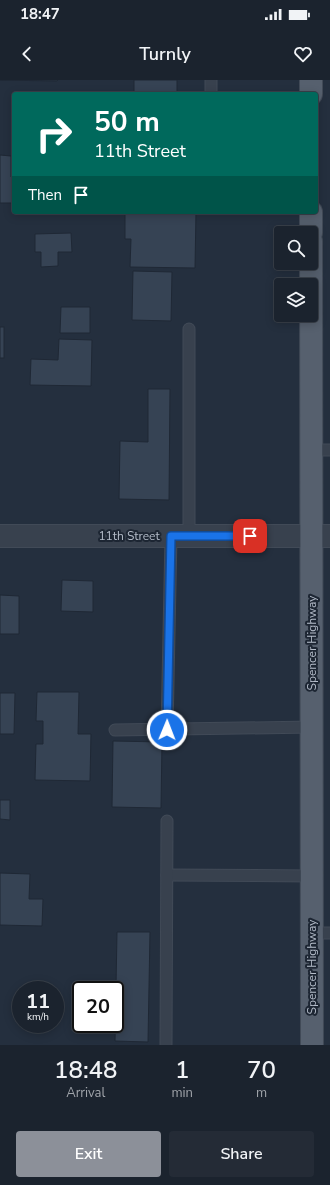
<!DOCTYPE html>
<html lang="en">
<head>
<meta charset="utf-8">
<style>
	body { margin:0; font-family:"Nunito Sans",sans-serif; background:#242b36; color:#f1f3f6; height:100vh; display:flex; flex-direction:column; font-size:15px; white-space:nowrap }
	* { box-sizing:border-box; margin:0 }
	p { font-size:13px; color:#a0a4aa }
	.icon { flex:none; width:22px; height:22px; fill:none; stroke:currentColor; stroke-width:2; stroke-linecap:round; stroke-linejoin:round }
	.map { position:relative; height:965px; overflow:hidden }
	.sheet { display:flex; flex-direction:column; background:#1b232e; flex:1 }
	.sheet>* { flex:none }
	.hud { position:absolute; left:12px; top:12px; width:306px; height:122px; border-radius:4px; box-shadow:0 2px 10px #0003,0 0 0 1px #39404a; background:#00695c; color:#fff; overflow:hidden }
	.controls { position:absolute; left:274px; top:146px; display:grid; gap:8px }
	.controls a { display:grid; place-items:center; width:44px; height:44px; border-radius:4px; background:#1b232e; box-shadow:0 2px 10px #0003,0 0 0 1px #39404a; font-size:20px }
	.speed { position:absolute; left:12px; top:901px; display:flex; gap:8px; font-size:20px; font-weight:700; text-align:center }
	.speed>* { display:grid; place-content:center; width:52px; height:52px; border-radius:50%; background:#1b232e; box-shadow:0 2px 10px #0003,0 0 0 1px #39404a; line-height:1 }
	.speed small { font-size:10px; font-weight:400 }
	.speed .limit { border:2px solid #111; border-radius:6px; background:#fff; color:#111 }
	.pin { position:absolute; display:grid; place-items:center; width:34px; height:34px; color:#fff; margin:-17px; border-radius:8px; box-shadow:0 2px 6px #0006 }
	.me { position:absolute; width:44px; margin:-22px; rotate:1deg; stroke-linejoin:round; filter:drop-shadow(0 0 3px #0008) }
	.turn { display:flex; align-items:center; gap:14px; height:84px; padding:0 16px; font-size:18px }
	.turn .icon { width:52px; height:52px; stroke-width:2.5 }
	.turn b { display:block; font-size:28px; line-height:34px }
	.then { display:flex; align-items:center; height:38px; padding:0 16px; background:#0003; gap:8px; font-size:15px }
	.eta { display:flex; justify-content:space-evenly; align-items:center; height:68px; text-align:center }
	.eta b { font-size:24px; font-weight:600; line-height:28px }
	.action { display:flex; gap:8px; margin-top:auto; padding:8px 16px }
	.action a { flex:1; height:46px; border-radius:4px; background:#8c9099; color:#fff; font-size:16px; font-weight:600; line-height:46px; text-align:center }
	.action a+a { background:#242b36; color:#f1f3f6 }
	.status { display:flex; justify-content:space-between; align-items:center; height:28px; padding:0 20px; background:#1b232e; direction:ltr }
	.status svg { height:11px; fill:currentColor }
	header { display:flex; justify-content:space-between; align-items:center; height:52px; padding:0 16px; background:#1b232e; font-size:18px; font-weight:600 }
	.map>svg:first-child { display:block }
	.building { fill:#364354; stroke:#1f2835 }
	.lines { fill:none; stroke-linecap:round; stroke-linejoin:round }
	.service-casing { stroke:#414a57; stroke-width:13 }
	.minor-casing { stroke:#414a57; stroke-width:24 }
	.primary-casing { stroke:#414a57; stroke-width:24 }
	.service { stroke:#38414e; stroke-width:11 }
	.minor { stroke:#38414e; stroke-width:22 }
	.primary { stroke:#56606e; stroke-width:22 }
	.route-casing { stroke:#114b97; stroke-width:10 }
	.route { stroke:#1a73e8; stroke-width:7 }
	.labels { text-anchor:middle; stroke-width:4; stroke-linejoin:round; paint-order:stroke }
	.street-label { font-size:12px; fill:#b4bcc9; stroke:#1d2633 }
</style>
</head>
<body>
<div class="status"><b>18:47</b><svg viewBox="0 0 49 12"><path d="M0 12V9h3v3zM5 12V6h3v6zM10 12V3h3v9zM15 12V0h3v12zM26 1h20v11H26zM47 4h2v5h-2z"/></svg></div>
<header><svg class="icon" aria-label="back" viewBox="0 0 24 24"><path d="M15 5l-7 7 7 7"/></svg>Turnly<svg class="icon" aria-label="heart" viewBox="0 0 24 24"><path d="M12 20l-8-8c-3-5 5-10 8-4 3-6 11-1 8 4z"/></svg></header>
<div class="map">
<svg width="330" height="965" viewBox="0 0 330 965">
	<rect width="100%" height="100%" fill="#242f3e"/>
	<g class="building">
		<polygon points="0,0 58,0 57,1"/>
		<rect x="134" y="0" width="43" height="14"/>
		<polygon points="0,75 11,76 11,97 14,97 14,123 0,123"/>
		<polygon points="125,132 196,132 195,188 130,187 131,159 125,159"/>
		<polygon points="71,153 72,172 58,172 58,186 41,187 41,172 35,172 35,154"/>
		<polygon points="133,191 172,192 171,241 132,240"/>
		<polygon points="61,227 90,227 90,253 60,253"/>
		<rect x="0" y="247" width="4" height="31"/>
		<polygon points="59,259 92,260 91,306 30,305 31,279 58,280"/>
		<polygon points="148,309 170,309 169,420 119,419 120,361 148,362"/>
		<polygon points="62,500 93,501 93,532 61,531"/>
		<polygon points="0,515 19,516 19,554 0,554"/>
		<polygon points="37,612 79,612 78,654 91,654 90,701 35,700 36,664 43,664 43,641 36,641"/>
		<polygon points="0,613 15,613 14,654 0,654"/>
		<polygon points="113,661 162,662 161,728 112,727"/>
		<polygon points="0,720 10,720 10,740 0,739"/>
		<polygon points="0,793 30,794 29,819 43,819 42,846 0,845"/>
		<polygon points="117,852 150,852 148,962 115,961"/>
	</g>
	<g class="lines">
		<g class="service-casing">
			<g id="service">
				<polyline points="211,0 211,14"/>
				<polyline points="189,249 189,456"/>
				<polyline points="311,370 330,370"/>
				<polyline points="115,650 312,647"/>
				<polyline points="167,650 171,456"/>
				<polyline points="167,795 312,796"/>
				<polyline points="312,853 330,853"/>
				<polyline points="166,965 167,741"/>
			</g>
		</g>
		<g class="minor-casing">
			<polyline id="minor" points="0,456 330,456"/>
		</g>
		<g class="primary-casing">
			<g id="primary">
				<polyline points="311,14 311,0"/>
				<polyline points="311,132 311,153"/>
				<polyline points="311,161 312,965"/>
			</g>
		</g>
		<use href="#service" class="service"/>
		<use href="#minor" class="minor"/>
		<use href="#primary" class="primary"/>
	</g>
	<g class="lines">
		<g class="route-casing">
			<polyline id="route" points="167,650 171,456 250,456"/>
		</g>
		<use href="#route" class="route"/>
	</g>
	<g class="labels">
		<g class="street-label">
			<text x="129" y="460">11th Street</text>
			<text transform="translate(312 563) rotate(-90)" y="4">Spencer Highway</text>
			<text transform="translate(312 887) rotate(-90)" y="4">Spencer Highway</text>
		</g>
	</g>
</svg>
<div class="controls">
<a><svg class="icon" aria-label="search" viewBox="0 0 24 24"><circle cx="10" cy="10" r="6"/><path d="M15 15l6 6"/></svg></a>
<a><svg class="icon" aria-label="layers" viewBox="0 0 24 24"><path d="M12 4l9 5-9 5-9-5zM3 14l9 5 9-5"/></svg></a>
</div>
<div class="speed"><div>11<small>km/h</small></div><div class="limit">20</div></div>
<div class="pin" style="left:250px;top:456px;background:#d93025"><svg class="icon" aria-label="arrive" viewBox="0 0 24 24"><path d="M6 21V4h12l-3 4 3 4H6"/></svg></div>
<svg class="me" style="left:167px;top:650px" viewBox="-20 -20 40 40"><circle r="17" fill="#1a73e8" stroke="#fff" stroke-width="3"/><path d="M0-11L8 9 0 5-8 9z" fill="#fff"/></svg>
<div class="hud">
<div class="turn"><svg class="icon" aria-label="right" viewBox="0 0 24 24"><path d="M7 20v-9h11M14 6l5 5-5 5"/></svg><div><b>50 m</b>11th Street</div></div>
<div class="then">Then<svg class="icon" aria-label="arrive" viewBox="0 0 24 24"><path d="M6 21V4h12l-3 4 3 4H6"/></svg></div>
</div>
</div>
<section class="sheet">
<div class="eta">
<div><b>18:48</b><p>Arrival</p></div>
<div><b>1</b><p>min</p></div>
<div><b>70</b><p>m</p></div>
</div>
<div class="action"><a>Exit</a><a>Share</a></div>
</section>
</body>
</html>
